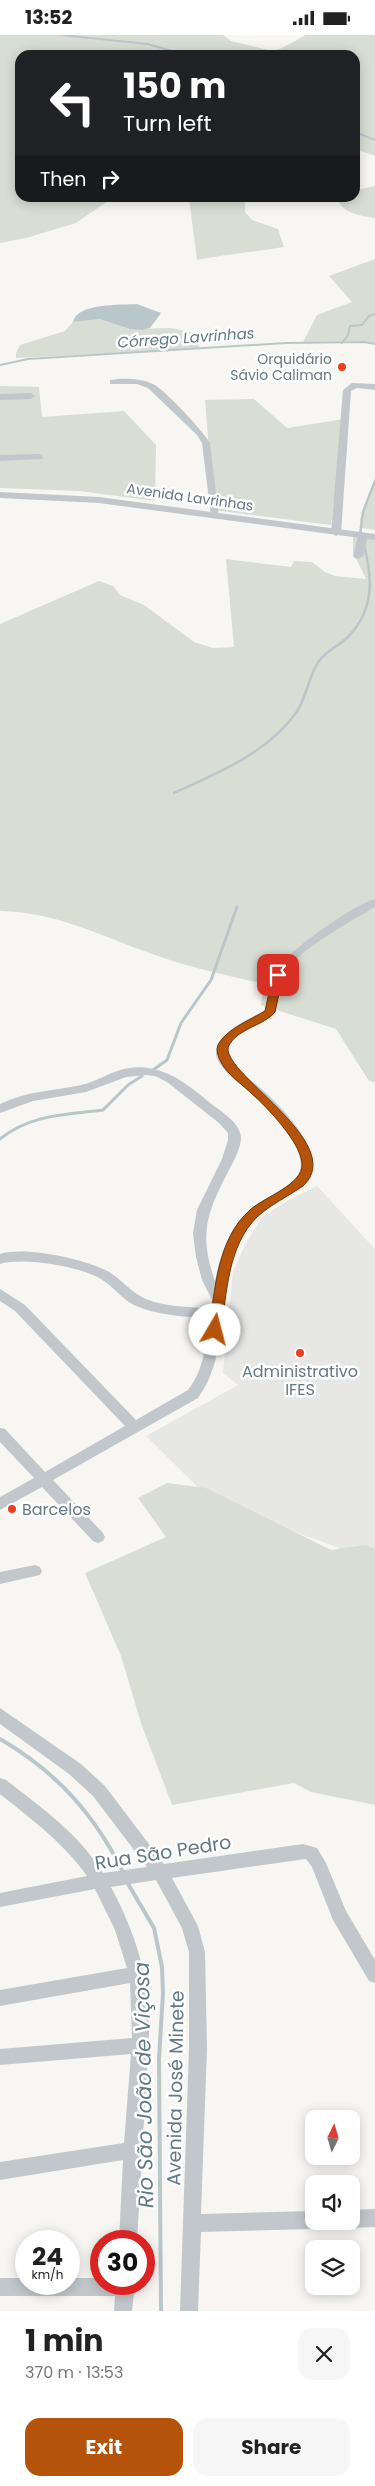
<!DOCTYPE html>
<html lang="en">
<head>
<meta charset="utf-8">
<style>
	body { margin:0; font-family:Poppins,sans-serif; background:#f6f6f6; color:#222; height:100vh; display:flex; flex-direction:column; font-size:19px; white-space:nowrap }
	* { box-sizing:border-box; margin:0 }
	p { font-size:16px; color:#767676 }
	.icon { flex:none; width:28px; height:28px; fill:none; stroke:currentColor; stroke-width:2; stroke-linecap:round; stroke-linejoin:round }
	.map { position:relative; height:2276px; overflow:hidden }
	.side { display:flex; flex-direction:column; background:#fff; flex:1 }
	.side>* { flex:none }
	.hud { position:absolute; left:15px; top:15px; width:345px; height:152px; border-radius:15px; box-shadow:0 2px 12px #0003; background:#202124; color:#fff; overflow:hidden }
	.needle { width:32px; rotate:5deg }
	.fabs { position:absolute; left:305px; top:2075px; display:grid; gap:10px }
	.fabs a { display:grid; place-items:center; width:55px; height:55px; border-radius:10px; background:#fff; box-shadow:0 2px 12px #0003; font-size:25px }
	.speed { position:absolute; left:15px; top:2195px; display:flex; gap:10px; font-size:25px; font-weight:700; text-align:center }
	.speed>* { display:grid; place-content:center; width:65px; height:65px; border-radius:50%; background:#fff; box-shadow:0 2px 12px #0003; line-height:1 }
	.speed small { font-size:12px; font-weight:400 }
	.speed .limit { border:8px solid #d22; background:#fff; color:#111 }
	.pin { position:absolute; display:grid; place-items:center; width:42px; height:42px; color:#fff; margin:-21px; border-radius:10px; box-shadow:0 2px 8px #0006 }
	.me { position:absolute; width:55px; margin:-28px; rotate:8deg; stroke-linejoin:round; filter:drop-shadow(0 0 4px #0008) }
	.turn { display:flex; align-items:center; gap:18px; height:105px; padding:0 25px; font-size:22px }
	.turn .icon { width:65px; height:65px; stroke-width:2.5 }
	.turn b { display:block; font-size:35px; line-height:42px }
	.then { display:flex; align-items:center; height:48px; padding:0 25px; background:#0003; gap:10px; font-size:19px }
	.round { display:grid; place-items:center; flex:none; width:52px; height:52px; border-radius:15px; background:#f6f6f6 }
	.summary { display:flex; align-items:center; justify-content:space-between; height:85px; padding:0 25px }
	h1 { font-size:30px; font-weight:700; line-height:38px }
	.button { display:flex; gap:10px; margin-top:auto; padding:10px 25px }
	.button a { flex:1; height:58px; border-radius:15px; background:#b45309; color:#fff; font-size:20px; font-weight:700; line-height:58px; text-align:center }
	.button a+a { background:#f6f6f6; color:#222 }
	.status { display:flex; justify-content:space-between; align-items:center; height:35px; padding:0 25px; background:#fff; direction:ltr }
	.status svg { height:14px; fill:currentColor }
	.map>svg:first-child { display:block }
	.built { fill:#e7e8e6 }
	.green { fill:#d8ded4 }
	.water { fill:#b9c7ca }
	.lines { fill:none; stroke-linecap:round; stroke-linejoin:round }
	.stream-far3 { stroke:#b9c7ca; stroke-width:2 }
	.stream-far2 { stroke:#b9c7ca; stroke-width:2.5 }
	.stream-far1 { stroke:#b9c7ca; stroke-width:3 }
	.stream { stroke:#b9c7ca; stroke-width:4 }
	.minor { fill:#c1c7ca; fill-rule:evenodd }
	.tertiary { fill:#c1c7ca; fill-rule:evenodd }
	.route { fill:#b45309; stroke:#753606 }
	.poi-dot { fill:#ed401d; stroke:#fff; stroke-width:2 }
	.labels { text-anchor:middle; stroke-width:5; stroke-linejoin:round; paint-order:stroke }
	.far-poi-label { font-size:14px; fill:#647986; stroke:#fff; text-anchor:end }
	.far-street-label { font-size:14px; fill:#647986; stroke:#fff }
	.far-water-label { font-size:15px; font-style:italic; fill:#5f7b82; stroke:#fff }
	.poi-label { font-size:16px; fill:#647986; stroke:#fff }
	.near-street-label { font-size:19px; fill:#647986; stroke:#fff }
	.near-water-label { font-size:21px; font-style:italic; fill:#5f7b82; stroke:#fff }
</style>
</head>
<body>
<div class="status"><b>13:52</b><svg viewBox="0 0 49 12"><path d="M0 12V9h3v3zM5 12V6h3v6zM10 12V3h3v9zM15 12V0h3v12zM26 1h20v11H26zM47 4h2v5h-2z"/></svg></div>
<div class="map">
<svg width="375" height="2276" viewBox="0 0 375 2276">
	<rect width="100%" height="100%" fill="#f7f6f3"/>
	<polygon class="built" points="317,1151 375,1214 375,1521 361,1521 213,1467 146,1401 238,1350 223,1338 233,1236 246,1208 262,1182 285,1167"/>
	<g class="green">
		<polygon points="0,0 223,0 231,6 272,16 282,13 306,0 375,0 375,121 355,114 355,20 20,20 20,162 121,162 122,165 112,163 76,188 26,203 0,208"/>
		<path d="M375,151V183C361,181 342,178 337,163L355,162V155Z"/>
		<path d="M189,163H268L245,166V177L252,185L278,194L284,212C255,217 226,219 197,225Z"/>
		<polygon points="375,224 375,308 365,306 303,307 317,280 352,267 329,241"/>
		<polygon points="91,284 99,284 130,294 171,293 195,298 200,314 16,323 16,318 20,310 65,296 73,287"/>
		<polygon points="0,351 39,352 42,382 124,376 156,410 155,466 79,456 0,453"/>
		<polygon points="254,364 287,393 344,384 331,490 214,475 205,365"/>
		<polygon points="375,441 375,495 362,493 360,484 371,460"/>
		<path d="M353,499L375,501V1047L369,1046L336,994L261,970L264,949C231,941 196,934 164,923C108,905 61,877 0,876V589L99,546L113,551L120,560L144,570L194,607L213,613L234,612L226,524L291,532L294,526L312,527L325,537L335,541L366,544L353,517Z"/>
		<polygon points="167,1448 206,1453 331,1515 366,1510 375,1514 375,1770 311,1757 294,1748 172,1770 141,1688 121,1621 85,1538 166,1502 138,1463"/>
	</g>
	<path class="water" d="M137,269L161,278L150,293L141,295L130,294L99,284L73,287C77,268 121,270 137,269Z"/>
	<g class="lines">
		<g class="stream-far3">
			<polyline points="61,0 148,9 185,20"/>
			<polyline points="355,97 375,105"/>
			<polyline points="342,308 348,300 350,291 362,290 369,281 375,279"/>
			<polyline points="0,330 28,324 286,308 365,307 375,309"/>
		</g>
		<g class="stream-far2">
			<polyline points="360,500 363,477 375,446"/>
			<path d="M174,758C218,738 267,718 296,678C307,662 308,642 319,626C327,615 339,611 348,602C374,575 373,544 364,510"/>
		</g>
		<g class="stream-far1">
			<polyline points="153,1035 167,1025 181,988 211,945 237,872"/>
			<path d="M0,1104C31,1079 65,1080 103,1075L128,1050L142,1041"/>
		</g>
		<g class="stream">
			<path d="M0,1704C57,1737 95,1780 124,1839"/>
			<polyline points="127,1847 154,1893 162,1932 163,1958 159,2024 161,2276"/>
		</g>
		<g class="minor">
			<path d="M110,345C123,343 141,343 153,349C164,354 204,397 210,408L219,483L211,481L202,408L197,400L148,353L137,349H110Z"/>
			<polygon points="352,348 375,349 375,355 357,353 351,356 341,498 336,501 331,498 343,355"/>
			<polygon points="0,359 31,358 35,361 31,364 0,365"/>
			<polygon points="39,419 43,422 42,424 0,426 0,420"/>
			<polygon points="363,498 368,501 363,521 358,524 355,523 353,521 358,501"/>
			<path d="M375,864V872C351,886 298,915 284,938C277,951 281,967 274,980C263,987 233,1000 229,1012C227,1017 228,1023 231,1027C238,1037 250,1044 259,1052C277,1067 312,1103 313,1127C314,1153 283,1162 265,1176C255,1183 247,1193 241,1204C215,1254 232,1316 198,1363L53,1445L103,1498L105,1502L103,1506L98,1508L93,1506L42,1452L0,1475V1462L34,1443L0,1407V1393L5,1394L45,1437L125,1391L15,1276L0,1266V1254L25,1270L136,1385L188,1355C204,1335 206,1309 209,1284C184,1281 158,1281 134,1270C122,1264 113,1251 101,1244C79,1231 24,1222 0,1229V1219C25,1211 86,1224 109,1237C121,1244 130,1256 142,1262C163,1273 189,1271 211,1274L212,1265L202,1245L196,1222L193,1198L197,1175L222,1124L228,1105V1098L219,1088L167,1047L155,1041L146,1040L126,1042L86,1057L33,1066L0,1078V1069C26,1056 53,1056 81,1050C95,1047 107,1039 120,1035C159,1024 186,1048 214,1071C224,1078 240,1089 241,1102C241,1114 233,1127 228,1137C206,1179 199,1200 215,1246C219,1225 226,1203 239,1186C257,1164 276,1161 294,1145C300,1140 302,1132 300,1124C296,1099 270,1074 251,1058C242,1050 230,1043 223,1033C218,1027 214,1019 217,1012C223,994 250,984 265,975C268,963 267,949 273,938C284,919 354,869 375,864Z"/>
			<polygon points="35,1530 40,1532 42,1536 40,1540 0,1549 0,1537"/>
			<path d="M0,1673L81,1729L105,1751L164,1829L303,1809L317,1813L326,1828L346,1876L375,1925V1948L369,1946L333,1885L312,1832L306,1824L172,1843L198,1891L205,1917L207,2013L201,2179L314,2176V2186H323L320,2191L314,2194L201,2197L198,2276H180L189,2013V1917L182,1893L156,1845L111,1852C137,1901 150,1944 149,2000L137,2206H119L123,2125L0,2145V2127L124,2108L131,2019L0,2030V2014L132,2003L130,1948L0,1971V1955L127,1933L115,1895L95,1854L0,1872V1858L87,1841C64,1808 31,1784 0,1759V1743L6,1745C41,1772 79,1799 103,1838L147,1832L93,1761L69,1739L0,1689Z"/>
			<polygon points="375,2174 375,2192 351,2193 345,2190 343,2186 351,2186 351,2175"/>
			<polygon points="0,2243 26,2243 26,2249 69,2249 69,2243 101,2243 101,2249 135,2249 132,2276 114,2276 115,2261 0,2261"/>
		</g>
		<polygon class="tertiary" points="0,457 99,462 375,499 375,505 99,468 0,463"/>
	</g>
	<path class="route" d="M278,937L283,940L275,977C264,991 238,993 229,1010C215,1035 350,1108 303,1151C288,1161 270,1170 257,1182C228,1211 227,1256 221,1295L215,1299L209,1295C215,1255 217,1204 250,1175C264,1162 303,1150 302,1129C302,1109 267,1072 252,1059C243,1050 231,1042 224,1032C220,1026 214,1015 219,1008C229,993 250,985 265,976L273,940Z"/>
	<g class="poi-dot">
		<circle cx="342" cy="332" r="5"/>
		<circle cx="300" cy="1318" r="5"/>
		<circle cx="12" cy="1474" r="5"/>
	</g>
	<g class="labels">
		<g class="far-poi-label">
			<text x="332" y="329">Orquidário<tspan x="332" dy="16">Sávio Caliman</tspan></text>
		</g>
		<g class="far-street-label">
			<text transform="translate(190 462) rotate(8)" y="5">Avenida Lavrinhas</text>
		</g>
		<g class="far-water-label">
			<text transform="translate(186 303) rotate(-4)" y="5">Córrego Lavrinhas</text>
		</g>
		<g class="poi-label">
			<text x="300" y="1342">Administrativo<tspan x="300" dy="18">IFES</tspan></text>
			<text x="22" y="1480" text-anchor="start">Barcelos</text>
		</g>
		<g class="near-street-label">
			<text transform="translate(163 1817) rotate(-9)" y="7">Rua São Pedro</text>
			<text transform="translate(175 2053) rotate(-89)" y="7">Avenida José Minete</text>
		</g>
		<g class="near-water-label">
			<text transform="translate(144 2050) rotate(-91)" y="7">Rio São João de Viçosa</text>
		</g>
	</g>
</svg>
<div class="fabs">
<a><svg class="needle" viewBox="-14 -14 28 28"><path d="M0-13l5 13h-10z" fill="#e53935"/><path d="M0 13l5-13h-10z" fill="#767676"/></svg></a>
<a><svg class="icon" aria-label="sound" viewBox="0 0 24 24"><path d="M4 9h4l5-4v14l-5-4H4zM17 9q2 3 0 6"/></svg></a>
<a><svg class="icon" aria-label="layers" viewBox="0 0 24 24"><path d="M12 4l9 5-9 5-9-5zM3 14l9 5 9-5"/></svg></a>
</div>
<div class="speed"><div>24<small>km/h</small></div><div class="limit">30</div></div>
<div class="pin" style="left:278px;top:940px;background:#d93025"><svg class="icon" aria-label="arrive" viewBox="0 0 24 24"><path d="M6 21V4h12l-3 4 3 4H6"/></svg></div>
<svg class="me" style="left:215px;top:1295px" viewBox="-20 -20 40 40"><circle r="19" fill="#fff"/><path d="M0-13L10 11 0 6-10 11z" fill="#b45309"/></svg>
<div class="hud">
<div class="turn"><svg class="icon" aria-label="left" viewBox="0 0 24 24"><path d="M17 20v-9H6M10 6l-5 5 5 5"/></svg><div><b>150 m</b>Turn left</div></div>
<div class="then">Then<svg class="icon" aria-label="right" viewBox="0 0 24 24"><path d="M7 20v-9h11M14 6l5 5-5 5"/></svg></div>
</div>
</div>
<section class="side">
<div class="summary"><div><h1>1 min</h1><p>370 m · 13:53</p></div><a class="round"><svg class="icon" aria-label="close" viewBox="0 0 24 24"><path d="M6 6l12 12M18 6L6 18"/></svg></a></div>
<div class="button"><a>Exit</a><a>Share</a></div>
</section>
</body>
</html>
